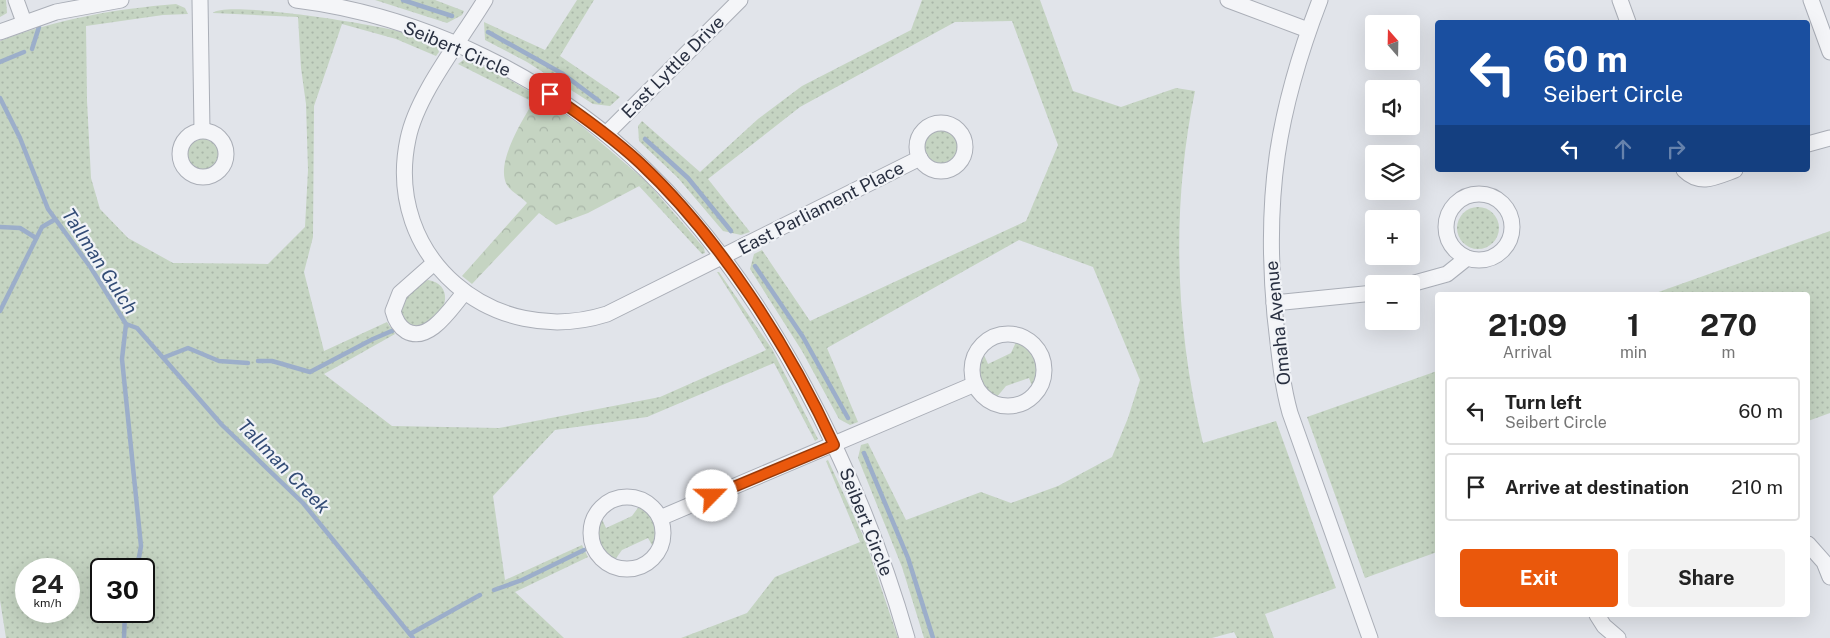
<!DOCTYPE html>
<html lang="en">
<head>
<meta charset="utf-8">
<style>
	body { margin:0; font-family:"Public Sans",sans-serif; background:#f2f2f2; color:#222; height:100vh; display:flex; flex-direction:column; font-size:19px; white-space:nowrap }
	* { box-sizing:border-box; margin:0 }
	p { font-size:16px; color:#767676 }
	.icon { flex:none; width:28px; height:28px; fill:none; stroke:currentColor; stroke-width:2; stroke-linecap:round; stroke-linejoin:round }
	.map { position:relative; flex:1; overflow:hidden }
	.drawer { position:absolute; left:1435px; top:292px; width:375px; height:325px; display:flex; flex-direction:column; background:#fff; border-radius:5px; box-shadow:0 5px 20px #0002 }
	.drawer>* { flex:none }
	.top-card { position:absolute; left:1435px; top:20px; width:375px; height:152px; border-radius:5px; box-shadow:0 5px 20px #0002; background:#1a4fa0; color:#fff; overflow:hidden }
	.needle { width:32px; rotate:340deg }
	.tools { position:absolute; left:1365px; top:15px; display:grid; gap:10px }
	.tools a { display:grid; place-items:center; width:55px; height:55px; border-radius:5px; background:#fff; box-shadow:0 5px 20px #0002; font-size:25px }
	.speed { position:absolute; left:15px; top:558px; display:flex; gap:10px; font-size:25px; font-weight:700; text-align:center }
	.speed>* { display:grid; place-content:center; width:65px; height:65px; border-radius:50%; background:#fff; box-shadow:0 5px 20px #0002; line-height:1 }
	.speed small { font-size:12px; font-weight:400 }
	.speed .limit { border:2px solid #111; border-radius:8px; background:#fff; color:#111 }
	.pin { position:absolute; display:grid; place-items:center; width:42px; height:42px; color:#fff; margin:-21px; border-radius:10px; box-shadow:0 2px 8px #0006 }
	.me { position:absolute; width:55px; margin:-28px; rotate:67deg; stroke-linejoin:round; filter:drop-shadow(0 0 4px #0008) }
	.turn { display:flex; align-items:center; gap:18px; height:105px; padding:0 25px; font-size:22px }
	.turn .icon { width:65px; height:65px; stroke-width:2.5 }
	.turn b { display:block; font-size:35px; line-height:42px }
	.lanes { display:flex; align-items:center; height:48px; padding:0 25px; background:#0003; justify-content:center; gap:25px; direction:ltr }
	.lanes .off { opacity:.35 }
	.eta { display:flex; justify-content:space-evenly; align-items:center; height:85px; text-align:center }
	.eta b { font-size:30px; font-weight:700; line-height:35px }
	.action { display:flex; gap:10px; margin-top:auto; padding:10px 25px }
	.action a { flex:1; height:58px; border-radius:5px; background:#ea580c; color:#fff; font-size:20px; font-weight:700; line-height:58px; text-align:center }
	.action a+a { background:#f2f2f2; color:#222 }
	ul { padding:0; list-style:none }
	li { display:flex; align-items:center; gap:15px; height:68px; margin:0 10px 8px; padding:0 15px; border:2px solid #e0e0e0; border-radius:5px }
	li div { flex:1 }
	li b { display:block; font-size:19px }
	li em { font-style:normal }
	.map>svg:first-child { display:block }
	.grass { fill:url(#grass-dots); fill-rule:evenodd }
	.park { fill:url(#park-crowns) }
	.lines { fill:none; stroke-linecap:round; stroke-linejoin:round }
	.stream { stroke:#9caeca; stroke-width:4.5 }
	.minor-casing { stroke:#aaaeb7; stroke-width:17 }
	.minor { stroke:#f4f5f8; stroke-width:15 }
	.route-casing { stroke:#983908; stroke-width:12 }
	.route { stroke:#ea580c; stroke-width:9 }
	.labels { text-anchor:middle; stroke-width:4.5; stroke-linejoin:round; paint-order:stroke }
	.street-label { font-size:18px; fill:#293041; stroke:#f1f3f7 }
	.water-label { font-size:19px; font-style:italic; fill:#334c76; stroke:#f1f3f7 }
</style>
</head>
<body>
<div class="map">
<svg width="1830" height="638" viewBox="0 0 1830 638">
	<defs>
		<pattern id="grass-dots" width="8" height="8" patternUnits="userSpaceOnUse" patternTransform="scale(1.25)"><rect width="8" height="8" fill="#c5d4c2"/><path d="M2 2h.1M6 6h.1" fill="none" stroke="#a9b6a8" stroke-width="1.8" stroke-linecap="round"/></pattern>
		<pattern id="park-crowns" width="20" height="18" patternUnits="userSpaceOnUse" patternTransform="scale(1.25)"><rect width="20" height="18" fill="#c5d4c2"/><path d="M2 6a3 3 0 1 1 6 0M12 15a3 3 0 1 1 6 0" fill="none" stroke="#a9b6a8"/></pattern>
	</defs>
	<rect width="100%" height="100%" fill="#e1e4ea"/>
	<g class="grass">
		<polygon points="0,0 6,0 7,13 0,17"/>
		<polygon points="375,0 435,0 464,11 462,15 447,23"/>
		<polygon points="577,0 594,0 560,56 620,97 610,106 593,104 527,62 485,40 484,22 545,50"/>
		<path d="M922,0H1040L1073,91L1121,107L1176,88L1195,91C1171,208 1175,327 1203,443L1276,421L1336,588L1265,614L1274,638H1237L1234,632L1212,638H924L902,567L858,458L861,445L868,443L906,520L981,492L1011,503L1058,486L1112,457L1128,418L1140,380L1093,267L1019,240L827,348L858,422L850,425L839,419L802,351L750,269L754,254L762,250L810,321L1026,221L1058,145L1012,21L955,22L800,107L708,179L750,232L741,235L723,231L678,178L639,141L638,126L642,121L700,172L758,119L802,86L911,30Z"/>
		<path d="M176,4L185,8L188,14L163,15L86,26L87,101L91,178L100,209L128,238L173,263L268,264L305,227L308,170L306,104L301,68L298,17L213,13C224,0 372,24 398,31C411,35 424,41 437,46L439,52L436,56L396,39L342,24L314,106L313,237L304,272L324,351L387,322L395,334L324,374L392,426L499,428L660,397L766,350L717,272H719L772,349L818,439L815,441L774,363L647,417L555,430L493,496L505,580L582,545L588,557L515,592L564,638H6L0,600V41C57,19 115,9 176,4ZM26,569H69V611H26ZM101,569H144V611H101Z"/>
		<polygon points="466,58 502,75 537,96 533,102 458,64"/>
		<circle cx="941" cy="147" r="18"/>
		<circle cx="202" cy="154" r="18"/>
		<polygon points="647,182 704,248 705,253 702,254 639,186"/>
		<circle cx="1478" cy="228" r="21"/>
		<polygon points="1830,231 1830,413 1808,421 1808,295 1650,295"/>
		<path d="M428,280C453,284 448,312 430,322C425,325 419,326 415,328L401,319C400,315 399,310 399,307C400,295 418,283 428,280Z"/>
		<path d="M1016,342C1037,344 1043,368 1036,384L1032,386L1029,378L1006,386L996,398L992,397C982,385 974,372 980,357L984,355L988,364L1011,353Z"/>
		<polygon points="1437,371 1437,552 1365,578 1307,417"/>
		<polygon points="828,460 865,540 898,638 681,638 747,613 775,577 860,542 826,461"/>
		<path d="M640,505C654,513 663,530 656,546L653,547L648,538L622,550L614,561C599,555 585,527 601,517L606,528L632,516Z"/>
	</g>
	<path class="park" d="M537,96L578,123L647,182L588,213L556,225L539,213L472,284L462,276L527,203C522,197 511,192 507,185C494,163 526,114 537,96Z"/>
	<g class="lines">
		<g class="stream">
			<polyline points="403,0 452,16"/>
			<polyline points="488,32 563,74 599,101"/>
			<polyline points="32,49 39,27"/>
			<polyline points="0,62 24,52"/>
			<polyline points="0,98 20,138 48,209 91,268 126,324 122,359 141,546 137,569"/>
			<polyline points="645,139 688,178 731,231"/>
			<polyline points="0,227 20,228 36,238"/>
			<polyline points="755,266 803,337 848,418"/>
			<polyline points="0,311 42,227 54,220"/>
			<polyline points="126,324 137,328 222,425 303,503 413,638"/>
			<polyline points="165,357 188,348 219,361 248,363"/>
			<polyline points="258,361 272,361 310,372 373,339 394,330"/>
			<polyline points="864,453 908,558 933,638"/>
			<polyline points="494,590 522,580 584,550"/>
			<polyline points="410,634 480,595"/>
			<polyline points="124,638 125,611"/>
		</g>
		<g class="minor-casing">
			<g id="minor">
				<polyline points="16,0 24,22"/>
				<polyline points="200,0 202,130"/>
				<path d="M296,0C425,16 553,79 646,170C768,287 861,477 907,638"/>
				<path d="M485,0C461,40 417,94 408,139C383,257 493,350 607,314L920,158"/>
				<polyline points="1228,0 1308,30"/>
				<path d="M1320,0C1277,112 1264,196 1275,316C1279,349 1281,381 1290,413L1370,638"/>
				<polyline points="1620,0 1628,22"/>
				<polyline points="1811,0 1830,52"/>
				<polyline points="0,32 56,12 121,0"/>
				<circle cx="941" cy="147" r="24"/>
				<circle cx="203" cy="154" r="23"/>
				<polyline points="606,134 740,0"/>
				<polyline points="1808,144 1830,138"/>
				<path d="M1684,170C1700,186 1716,177 1735,170"/>
				<circle cx="1479" cy="227" r="33"/>
				<path d="M434,263L400,293L393,311C395,319 398,326 406,331C429,344 451,308 464,293"/>
				<polyline points="1411,284 1447,274 1467,258"/>
				<polyline points="1274,303 1374,293"/>
				<circle cx="1008" cy="370" r="36"/>
				<circle cx="627" cy="533" r="36"/>
				<polyline points="660,518 975,384"/>
				<polyline points="1808,544 1824,562 1830,577"/>
				<polyline points="1597,615 1604,626 1618,638"/>
			</g>
		</g>
		<use href="#minor" class="minor"/>
	</g>
	<g class="lines">
		<g class="route-casing">
			<path id="route" d="M550,94C581,115 612,137 640,163C719,237 789,347 834,445L712,496"/>
		</g>
		<use href="#route" class="route"/>
	</g>
	<g class="labels">
		<g class="street-label">
			<text transform="translate(457 49) rotate(23)" y="6">Seibert Circle</text>
			<text transform="translate(673 67) rotate(-45)" y="6">East Lyttle Drive</text>
			<text transform="translate(821 208) rotate(-27)" y="6">East Parliament Place</text>
			<text transform="translate(1278 323) rotate(-96)" y="6">Omaha Avenue</text>
			<text transform="translate(866 522) rotate(68)" y="6">Seibert Circle</text>
		</g>
		<g class="water-label">
			<text transform="translate(100 261) rotate(57)" y="7">Tallman Gulch</text>
			<text transform="translate(284 466) rotate(46)" y="7">Tallman Creek</text>
		</g>
	</g>
</svg>
<div class="tools">
<a><svg class="needle" viewBox="-14 -14 28 28"><path d="M0-13l5 13h-10z" fill="#e53935"/><path d="M0 13l5-13h-10z" fill="#767676"/></svg></a>
<a><svg class="icon" aria-label="sound" viewBox="0 0 24 24"><path d="M4 9h4l5-4v14l-5-4H4zM17 9q2 3 0 6"/></svg></a>
<a><svg class="icon" aria-label="layers" viewBox="0 0 24 24"><path d="M12 4l9 5-9 5-9-5zM3 14l9 5 9-5"/></svg></a>
<a>+</a>
<a>−</a>
</div>
<div class="speed"><div>24<small>km/h</small></div><div class="limit">30</div></div>
<div class="pin" style="left:550px;top:94px;background:#d93025"><svg class="icon" aria-label="arrive" viewBox="0 0 24 24"><path d="M6 21V4h12l-3 4 3 4H6"/></svg></div>
<svg class="me" style="left:712px;top:496px" viewBox="-20 -20 40 40"><circle r="19" fill="#fff"/><path d="M0-13L10 11 0 6-10 11z" fill="#ea580c"/></svg>
<div class="top-card">
<div class="turn"><svg class="icon" aria-label="left" viewBox="0 0 24 24"><path d="M17 20v-9H6M10 6l-5 5 5 5"/></svg><div><b>60 m</b>Seibert Circle</div></div>
<div class="lanes"><svg class="icon" aria-label="left" viewBox="0 0 24 24"><path d="M17 20v-9H6M10 6l-5 5 5 5"/></svg><svg class="icon off" aria-label="ahead" viewBox="0 0 24 24"><path d="M12 20V5M6 11l6-6 6 6"/></svg><svg class="icon off" aria-label="right" viewBox="0 0 24 24"><path d="M7 20v-9h11M14 6l5 5-5 5"/></svg></div>
</div>
<section class="drawer">
<div class="eta">
<div><b>21:09</b><p>Arrival</p></div>
<div><b>1</b><p>min</p></div>
<div><b>270</b><p>m</p></div>
</div>
<ul>
<li><svg class="icon" aria-label="left" viewBox="0 0 24 24"><path d="M17 20v-9H6M10 6l-5 5 5 5"/></svg><div><b>Turn left</b><p>Seibert Circle</p></div><em>60 m</em></li>
<li><svg class="icon" aria-label="arrive" viewBox="0 0 24 24"><path d="M6 21V4h12l-3 4 3 4H6"/></svg><div><b>Arrive at destination</b></div><em>210 m</em></li>
</ul>
<div class="action"><a>Exit</a><a>Share</a></div>
</section>
</div>
</body>
</html>
